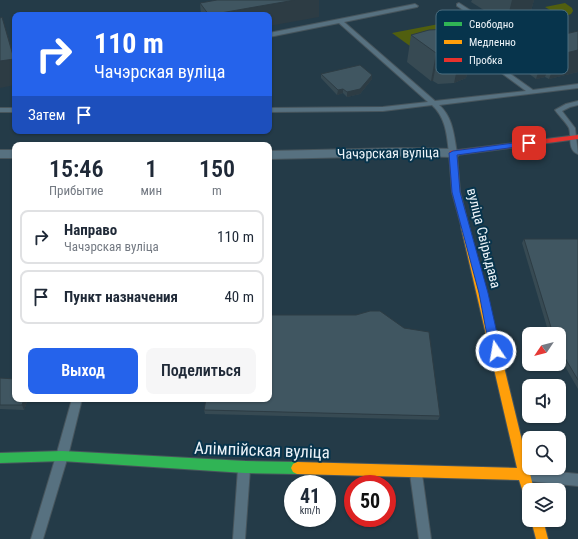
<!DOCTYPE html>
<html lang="ru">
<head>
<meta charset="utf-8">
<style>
	body { margin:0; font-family:"Roboto Condensed",sans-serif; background:#f6f6f7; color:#1f2937; height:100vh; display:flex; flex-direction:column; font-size:15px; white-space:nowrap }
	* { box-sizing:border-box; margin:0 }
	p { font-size:13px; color:#747a83 }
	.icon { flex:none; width:22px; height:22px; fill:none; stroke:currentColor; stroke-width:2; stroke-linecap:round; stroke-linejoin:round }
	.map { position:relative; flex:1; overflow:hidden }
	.sheet { position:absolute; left:12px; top:142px; width:260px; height:260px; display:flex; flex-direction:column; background:#fff; border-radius:8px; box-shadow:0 1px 3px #0004 }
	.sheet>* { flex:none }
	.guide { position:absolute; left:12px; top:12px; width:260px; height:122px; border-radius:8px; box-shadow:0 1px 3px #0004; background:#2563eb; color:#fff; overflow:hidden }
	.needle { width:26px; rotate:235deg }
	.controls { position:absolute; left:522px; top:327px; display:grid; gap:8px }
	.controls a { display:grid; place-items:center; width:44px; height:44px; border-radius:8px; background:#fff; box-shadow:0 1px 3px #0004; font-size:20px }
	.speed { position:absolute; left:284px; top:475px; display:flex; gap:8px; font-size:20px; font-weight:700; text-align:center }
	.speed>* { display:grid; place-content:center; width:52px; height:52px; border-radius:50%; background:#fff; box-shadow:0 1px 3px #0004; line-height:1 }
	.speed small { font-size:10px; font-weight:400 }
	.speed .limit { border:6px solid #d22; background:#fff; color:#111 }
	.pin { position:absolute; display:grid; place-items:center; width:34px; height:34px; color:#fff; margin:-17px; border-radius:8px; box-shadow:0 2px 6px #0006 }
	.me { position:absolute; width:44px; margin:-22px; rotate:348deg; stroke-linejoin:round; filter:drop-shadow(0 0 3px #0008) }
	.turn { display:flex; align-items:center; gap:14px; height:84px; padding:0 16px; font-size:18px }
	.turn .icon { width:52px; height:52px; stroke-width:2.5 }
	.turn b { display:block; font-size:28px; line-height:34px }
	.then { display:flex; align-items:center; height:38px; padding:0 16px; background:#0003; gap:8px; font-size:15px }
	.eta { display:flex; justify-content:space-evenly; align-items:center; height:68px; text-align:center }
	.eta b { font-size:24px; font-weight:600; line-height:28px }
	.button { display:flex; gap:8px; margin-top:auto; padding:8px 16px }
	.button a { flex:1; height:46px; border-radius:8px; background:#2563eb; color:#fff; font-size:16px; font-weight:600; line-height:46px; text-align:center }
	.button a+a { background:#f6f6f7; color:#1f2937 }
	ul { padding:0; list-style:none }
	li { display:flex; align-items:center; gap:12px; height:54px; margin:0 8px 6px; padding:0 8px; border:2px solid #e0e1e3; border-radius:8px }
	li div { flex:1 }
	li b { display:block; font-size:15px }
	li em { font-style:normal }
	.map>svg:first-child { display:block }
	.green { fill:#515f0f }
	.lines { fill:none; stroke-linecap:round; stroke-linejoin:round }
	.lane-casing { stroke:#47555c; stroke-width:2 }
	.street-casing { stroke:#47555c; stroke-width:2 }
	.fast-casing { stroke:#47555c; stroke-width:2 }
	.slow-casing { stroke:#47555c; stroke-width:2 }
	.jam-casing { stroke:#47555c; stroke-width:2 }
	.lane { fill:#577180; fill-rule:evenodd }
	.street { fill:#577180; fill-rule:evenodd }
	.fast { fill:#30b455; fill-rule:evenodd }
	.slow { fill:#ff9f0a; fill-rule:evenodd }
	.jam { fill:#e5322d; fill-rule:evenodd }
	.wall { fill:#374a53 }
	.shaded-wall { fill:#2d3c44 }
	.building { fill:#405661; stroke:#2d3c44 }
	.route { fill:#2563eb; stroke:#184099 }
	.labels { text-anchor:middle; stroke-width:4; stroke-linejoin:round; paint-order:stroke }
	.street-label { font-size:14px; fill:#edf4f9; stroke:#07344c }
	.near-street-label { font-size:17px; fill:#edf4f9; stroke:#07344c }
	.key { fill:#07344c; stroke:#4c6e80; stroke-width:1 }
	.key-label { font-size:11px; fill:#edf4f9 }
</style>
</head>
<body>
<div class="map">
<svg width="578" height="539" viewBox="0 0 578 539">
	<rect width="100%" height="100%" fill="#243b48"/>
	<g class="green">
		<polygon points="565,3 572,8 573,11 571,14 562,17 545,7"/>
		<polygon points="439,24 456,38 410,46 392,33"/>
	</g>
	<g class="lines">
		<g class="lane-casing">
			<g id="lane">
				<path d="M459,3L532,50L536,49L539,51L503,59L498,62V65L533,90L578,84V88L439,105C453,117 454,136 457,153L453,155L449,153C447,135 446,118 432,105L383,111L269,112V108L383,107L428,102L339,23L269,37V33L415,4L418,6L417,7L344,22L435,101L526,91L492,66L493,60L499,57L526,51L457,6V4Z"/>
				<path d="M578,101V105L570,107L562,111L575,128L578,154C567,150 572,137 569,128C566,122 559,116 555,110L566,104Z"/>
				<rect x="0" y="108" width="15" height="4"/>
				<polygon points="72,399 82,399 68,456 43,539 31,539 56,456"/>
				<polygon points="244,463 248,465 250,469 245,539 233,539 238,469 240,465"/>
				<polygon points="416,468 420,470 422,474 431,539 419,539 410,474 412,470"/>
				<polygon points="528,469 578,474 578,486 528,481 524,479 522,475 524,471"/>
			</g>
		</g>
		<g class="street-casing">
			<g id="street">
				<polygon points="402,148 453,149 458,150 460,153 458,156 453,157 402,156 269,159 269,151"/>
				<rect x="0" y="150" width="15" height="8"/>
			</g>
		</g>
		<g class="fast-casing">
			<polygon id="fast" points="62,451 245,461 297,462 301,464 303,468 301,472 297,474 245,473 62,461 0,463 0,453"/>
		</g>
		<g class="slow-casing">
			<g id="slow">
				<polygon points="465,224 469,227 478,260 534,490 529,490 529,500 525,498 519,480 297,474 293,472 291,468 293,464 297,462 517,468 461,227"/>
				<polygon points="531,520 543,520 548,539 536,539"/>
			</g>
		</g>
		<g class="jam-casing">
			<polygon id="jam" points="578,135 578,139 457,155 460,192 469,227 468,229 462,229 452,192 449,153 450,151"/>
		</g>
		<use href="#lane" class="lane"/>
		<use href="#street" class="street"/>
		<use href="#fast" class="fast"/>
		<use href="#slow" class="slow"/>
		<use href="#jam" class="jam"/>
	</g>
	<g class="wall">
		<polygon points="472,0 534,0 529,18 506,24 471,2"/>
		<polygon points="200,3 319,17 269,15 201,15"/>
		<polygon points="578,31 578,72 549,79 545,77 536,79 520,67 527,43"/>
		<polygon points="411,35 473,50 466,78 454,83 438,84 433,81 431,81 407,62"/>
		<polygon points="321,74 372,75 372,79 360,94 347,97 343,93 337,95 321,78"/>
		<polygon points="524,239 578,239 578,389 559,356 559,334 549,334 522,243"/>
		<polygon points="0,378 15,399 28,399 24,410 0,409"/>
		<polygon points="204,410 440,416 438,420 205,414"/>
	</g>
	<g class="shaded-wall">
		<polygon points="295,0 319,0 319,17 269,26 269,15 209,15"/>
		<polygon points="512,0 534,0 529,18 506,24"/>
		<polygon points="2,17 15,58 15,85 0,88 0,61"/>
		<polygon points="473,50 466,78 454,83 460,55"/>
		<polygon points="578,50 578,72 549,79 558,55"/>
		<polygon points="554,52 545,77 536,79 544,54"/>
		<polygon points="436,53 438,53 433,81 431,81"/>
		<polygon points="372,75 372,79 360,94 347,97 347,92"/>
		<polygon points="343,89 343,93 337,95 338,90"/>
		<polygon points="24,399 28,399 24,410 22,405"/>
	</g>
	<g class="building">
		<polygon points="217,0 295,0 209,15 200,3"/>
		<polygon points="2,17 14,59 0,61 0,18"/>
		<polygon points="448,29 470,38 473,50 460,55 443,56 438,53 436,53 411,35 429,30"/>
		<polygon points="578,31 578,50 558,55 554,52 544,54 527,43"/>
		<polygon points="360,65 372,75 360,89 347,92 343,89 338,90 321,74"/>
		<polygon points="524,239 578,239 578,380 559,348 559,334 553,334"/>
		<polygon points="370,311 380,311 404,328 429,332 440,416 204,410 206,399 269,399 269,315 356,315"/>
		<polygon points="0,378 15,379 15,399 24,399 22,405 0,405"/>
	</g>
	<polygon class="route" points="529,141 532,143 531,145 457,155 460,192 488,293 501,351 499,354 496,355 492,354 490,351 479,293 452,192 449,153 453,151"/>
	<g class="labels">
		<g class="street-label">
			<text transform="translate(388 153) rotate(-1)" y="5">Чачэрская вуліца</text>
			<text transform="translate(484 238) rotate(76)" y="5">вуліца Свірыдава</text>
		</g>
		<g class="near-street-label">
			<text transform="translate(262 450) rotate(2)" y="6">Алімпійская вуліца</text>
		</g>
	</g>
	<rect x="436" y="10" width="132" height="64" rx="6" class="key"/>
	<rect x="444" y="22" width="18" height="4" fill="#30b455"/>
	<rect x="444" y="40" width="18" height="4" fill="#ff9f0a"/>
	<rect x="444" y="58" width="18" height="4" fill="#e5322d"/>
	<g class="key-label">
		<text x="469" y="28">Свободно</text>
		<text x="469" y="46">Медленно</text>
		<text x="469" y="64">Пробка</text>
	</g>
</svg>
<div class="controls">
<a><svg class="needle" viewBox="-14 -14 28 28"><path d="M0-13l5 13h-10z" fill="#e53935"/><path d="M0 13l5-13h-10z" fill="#747a83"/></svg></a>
<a><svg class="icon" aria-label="sound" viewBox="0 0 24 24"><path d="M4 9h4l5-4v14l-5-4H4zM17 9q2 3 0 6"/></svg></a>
<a><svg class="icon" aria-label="search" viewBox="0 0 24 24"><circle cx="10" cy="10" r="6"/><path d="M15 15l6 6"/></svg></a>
<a><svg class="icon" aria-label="layers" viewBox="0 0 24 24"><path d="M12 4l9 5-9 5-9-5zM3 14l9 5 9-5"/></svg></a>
</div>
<div class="speed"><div>41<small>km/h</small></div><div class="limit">50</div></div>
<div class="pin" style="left:529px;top:143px;background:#d93025"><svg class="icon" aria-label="arrive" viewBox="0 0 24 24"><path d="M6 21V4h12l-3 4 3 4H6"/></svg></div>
<svg class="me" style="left:496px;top:351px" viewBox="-20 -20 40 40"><circle r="17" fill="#2563eb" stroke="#fff" stroke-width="3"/><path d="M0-11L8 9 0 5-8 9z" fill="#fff"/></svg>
<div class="guide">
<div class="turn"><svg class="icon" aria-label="right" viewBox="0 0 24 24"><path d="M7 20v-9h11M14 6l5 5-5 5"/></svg><div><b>110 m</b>Чачэрская вуліца</div></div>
<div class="then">Затем<svg class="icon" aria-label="arrive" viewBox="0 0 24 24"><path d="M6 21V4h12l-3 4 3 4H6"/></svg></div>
</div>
<section class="sheet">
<div class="eta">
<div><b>15:46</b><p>Прибытие</p></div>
<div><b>1</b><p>мин</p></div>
<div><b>150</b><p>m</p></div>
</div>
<ul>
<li><svg class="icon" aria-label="right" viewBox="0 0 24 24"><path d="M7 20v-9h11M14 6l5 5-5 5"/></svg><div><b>Направо</b><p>Чачэрская вуліца</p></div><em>110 m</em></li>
<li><svg class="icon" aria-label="arrive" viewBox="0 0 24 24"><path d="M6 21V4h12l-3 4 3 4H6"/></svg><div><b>Пункт назначения</b></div><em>40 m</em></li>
</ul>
<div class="button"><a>Выход</a><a>Поделиться</a></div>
</section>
</div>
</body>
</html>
